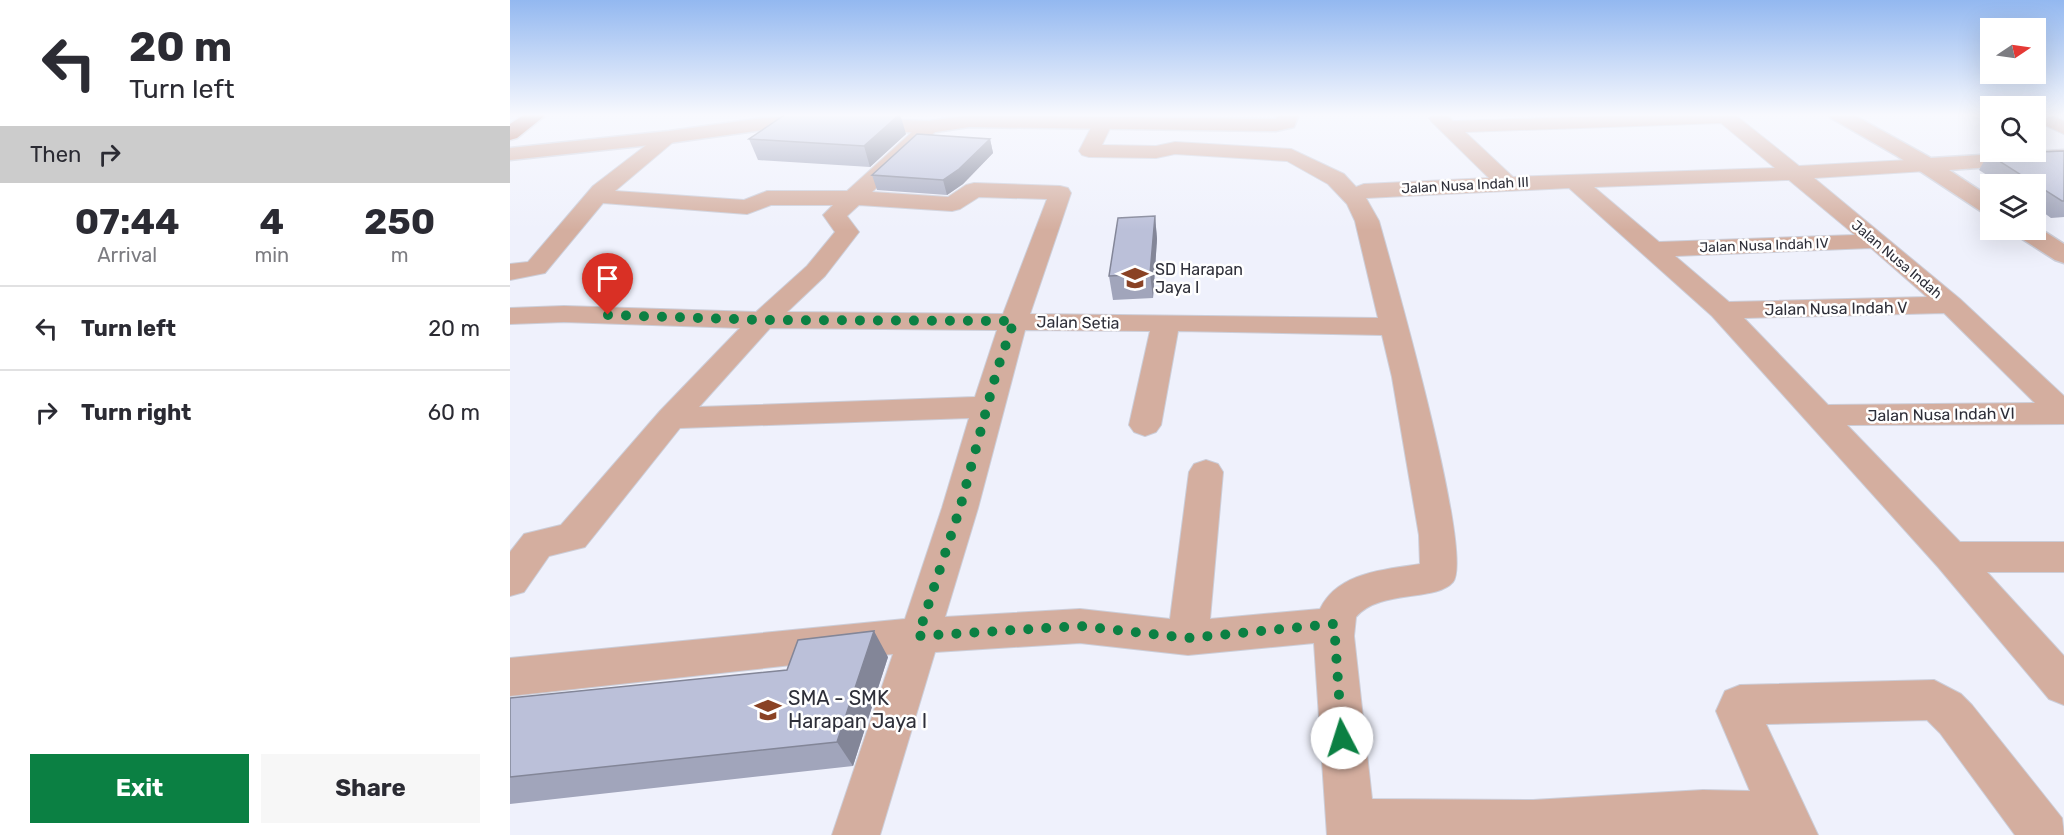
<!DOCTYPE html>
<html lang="en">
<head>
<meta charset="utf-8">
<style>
	body { margin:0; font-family:Rubik,sans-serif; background:#f7f7f7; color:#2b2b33; height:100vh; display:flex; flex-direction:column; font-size:22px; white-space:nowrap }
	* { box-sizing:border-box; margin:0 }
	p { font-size:20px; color:#7c7c81 }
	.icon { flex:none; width:33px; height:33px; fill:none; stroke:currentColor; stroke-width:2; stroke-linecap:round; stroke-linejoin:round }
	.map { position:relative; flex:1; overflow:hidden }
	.details { display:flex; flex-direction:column; background:#fff; width:510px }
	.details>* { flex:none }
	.banner { background:#fff; color:#2b2b33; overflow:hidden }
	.needle { width:39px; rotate:77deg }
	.buttons { position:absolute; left:1470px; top:18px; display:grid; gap:12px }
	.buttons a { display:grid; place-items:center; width:66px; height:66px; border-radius:0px; background:#fff; box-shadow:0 6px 24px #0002; font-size:30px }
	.pin { position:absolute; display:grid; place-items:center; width:51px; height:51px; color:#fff; margin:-62px -26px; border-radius:50% 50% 50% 0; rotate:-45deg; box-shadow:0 0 6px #0007 }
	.pin .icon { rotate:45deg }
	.me { position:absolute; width:66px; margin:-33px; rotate:355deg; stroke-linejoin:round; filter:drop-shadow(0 0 4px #0008) }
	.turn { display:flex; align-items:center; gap:21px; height:126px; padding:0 30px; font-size:27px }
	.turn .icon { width:78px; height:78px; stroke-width:2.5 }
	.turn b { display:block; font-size:42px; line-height:51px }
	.then { display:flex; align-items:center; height:57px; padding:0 30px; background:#0003; gap:12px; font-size:22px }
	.eta { display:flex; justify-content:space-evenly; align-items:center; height:102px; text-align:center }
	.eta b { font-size:36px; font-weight:700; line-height:42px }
	.button { display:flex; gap:12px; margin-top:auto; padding:12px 30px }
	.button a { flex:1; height:69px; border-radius:0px; background:#0b8043; color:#fff; font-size:24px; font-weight:700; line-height:69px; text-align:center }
	.button a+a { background:#f7f7f7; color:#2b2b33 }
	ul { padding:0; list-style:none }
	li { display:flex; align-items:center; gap:18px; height:84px; padding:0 30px; border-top:2px solid #e1e1e2 }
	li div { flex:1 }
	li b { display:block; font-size:22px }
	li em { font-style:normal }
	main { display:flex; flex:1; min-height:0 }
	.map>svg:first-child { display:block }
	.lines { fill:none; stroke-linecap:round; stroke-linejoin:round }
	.minor-casing { stroke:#ccced9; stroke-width:2 }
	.tertiary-casing { stroke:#ccced9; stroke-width:3 }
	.trunk-casing { stroke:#ccced9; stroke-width:3 }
	.minor { fill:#d4ae9f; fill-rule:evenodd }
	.tertiary { fill:#d4ae9f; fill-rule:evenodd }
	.trunk { fill:#b0674c; fill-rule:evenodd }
	.wall { fill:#a1a5bb }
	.shaded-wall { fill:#838698 }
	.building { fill:#bbc0d9; stroke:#838698; stroke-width:1.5 }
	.route { stroke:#0b8043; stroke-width:10; stroke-dasharray:0 18 }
	.labels { text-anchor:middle; stroke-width:5; stroke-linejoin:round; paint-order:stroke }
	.far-street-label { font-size:14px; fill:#2e2f39; stroke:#fff }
	.poi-label { font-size:16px; fill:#2e2f39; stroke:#fff; text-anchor:start }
	.street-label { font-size:16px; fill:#2e2f39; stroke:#fff }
	.near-poi-label { font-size:20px; fill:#2e2f39; stroke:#fff; text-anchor:start }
</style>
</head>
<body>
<main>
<section class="details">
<div class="banner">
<div class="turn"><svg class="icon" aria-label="left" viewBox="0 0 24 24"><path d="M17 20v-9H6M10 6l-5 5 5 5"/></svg><div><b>20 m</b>Turn left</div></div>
<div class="then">Then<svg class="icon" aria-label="right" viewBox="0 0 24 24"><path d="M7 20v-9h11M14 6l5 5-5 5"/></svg></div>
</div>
<div class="eta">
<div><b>07:44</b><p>Arrival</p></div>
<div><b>4</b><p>min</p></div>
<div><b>250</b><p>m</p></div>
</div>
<ul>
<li><svg class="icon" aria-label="left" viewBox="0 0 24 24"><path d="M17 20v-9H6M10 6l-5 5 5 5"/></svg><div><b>Turn left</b></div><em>20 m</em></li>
<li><svg class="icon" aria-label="right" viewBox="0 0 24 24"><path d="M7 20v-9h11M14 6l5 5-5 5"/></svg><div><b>Turn right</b></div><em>60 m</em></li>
</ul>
<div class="button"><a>Exit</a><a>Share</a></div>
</section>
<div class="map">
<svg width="1554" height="835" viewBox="0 0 1554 835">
	<rect width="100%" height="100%" fill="#eff1fc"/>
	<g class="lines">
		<g class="minor-casing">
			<g id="minor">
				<path d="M924,114H936L943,121L1154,114H1224L1289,166L1416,159L1423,161L1426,165L1423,169L1416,171L1304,178L1450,299L1554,396V424L1337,425L1450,542H1554V572H1477L1554,656V705L1539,699L1428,567L1202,316L1059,188L856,198L869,221C882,268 965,555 943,582C926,602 870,589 846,617L844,636L862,799L1023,800L1193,790L1240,791L1206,711L1215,691L1230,685L1424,680L1451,694L1462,705L1552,818L1554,835H1505L1430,733L1417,720L1256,724L1308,835H817L804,643L678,655L570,643L425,652L370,835H322L383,654L0,696V658L395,619L432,508L459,418L170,428L75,547L39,556L14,592L0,596V552L14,534L51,525L150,411L230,328L54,322L0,324V308L54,306L246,312L297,266L325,232L313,215L323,205H261L237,214L93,203L35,273L0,280V264L18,262L83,186L152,133H166L169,137L105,191L234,200L257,191H337L412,123H426L429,127L426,131L362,192L438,197L456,185L464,183L550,186L558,188L561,193L520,314L868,318L845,221L837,204L818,184L777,161L665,154L646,158L579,157L572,155L569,151L585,120H599L602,124L592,145L646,146L665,142L781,149L834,174L846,187L854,184L979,178L922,122L919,118ZM1211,123L1265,168L1003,177L955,132ZM1276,180H1279L1345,235L1149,242L1084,187ZM469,197L537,199L493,314L277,312L315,276L349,232L337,216L349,205L442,211L450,209ZM1361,248L1417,297L1219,302L1165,256ZM1434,313L1525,403L1318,405L1234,318ZM260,328L487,330L465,397L189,407ZM515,330L640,331L619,425L624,432L635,436L646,432L651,425L668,331L872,335L882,377L909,535L910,564C874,570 828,572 810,609L700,619L713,472L708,464L696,460L684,464L679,472L660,619L570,609L435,617L468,508Z"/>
				<polygon points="1526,114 1540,114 1554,121 1554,134 1526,121"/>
			</g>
		</g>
		<g class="tertiary-casing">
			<g id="tertiary">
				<polygon points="769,114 789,114 784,127 766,131 459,127 419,133 283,128 253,130 159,143 0,160 0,148 159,131 253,118 283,116 419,121 459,115 766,119"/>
				<polygon points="1318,114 1342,114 1421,158 1554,150 1554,162 1439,170 1480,197 1480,214 1472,212 1387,156 1321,118"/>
				<polygon points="1526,226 1554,244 1554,263 1545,260 1506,235 1503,230 1526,230"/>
			</g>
		</g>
		<g class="trunk-casing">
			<polygon id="trunk" points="15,114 37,114 7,138 0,140 0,124"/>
		</g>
		<use href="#minor" class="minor"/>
		<use href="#tertiary" class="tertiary"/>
		<use href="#trunk" class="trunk"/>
	</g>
	<g class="wall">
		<polygon points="396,134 360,167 248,160 239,139"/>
		<polygon points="480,139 483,153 453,184 437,195 367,190 362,175"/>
		<polygon points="1554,151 1554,217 1541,218 1526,207 1526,184 1491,184 1469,170 1478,154"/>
		<polygon points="645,216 647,239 643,298 603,300 599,276"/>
		<polygon points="378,657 343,766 0,804 0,698 277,670"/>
	</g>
	<g class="shaded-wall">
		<polygon points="390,114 396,134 360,167 354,146"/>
		<polygon points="480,139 483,153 453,184 437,195 433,180"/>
		<polygon points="645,216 647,239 643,298 640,274"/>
		<polygon points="364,631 378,657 343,766 327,742"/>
	</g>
	<g class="building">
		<polygon points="276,114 390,114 354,146 239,139"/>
		<polygon points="407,134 480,139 449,169 433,180 362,175"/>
		<polygon points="1554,151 1554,201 1552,201 1478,154"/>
		<polygon points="645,216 640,274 599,276 608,218"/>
		<polygon points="364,631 327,742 0,777 0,698 277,670 288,640"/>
	</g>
	<linearGradient id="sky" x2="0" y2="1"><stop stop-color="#93b8f0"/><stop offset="0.5" stop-color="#f8f9fe"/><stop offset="1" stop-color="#f8f9fe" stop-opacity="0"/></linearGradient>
	<rect width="1554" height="230" fill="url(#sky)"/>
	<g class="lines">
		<polyline class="route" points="98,315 253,320 504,321 487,370 450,508 408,636 570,626 678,638 824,624 832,738"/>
	</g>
	<defs>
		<g id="school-bare" transform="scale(2.07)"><path d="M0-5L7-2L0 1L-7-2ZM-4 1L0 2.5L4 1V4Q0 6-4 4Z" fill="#8a4224" stroke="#fff" stroke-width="2.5" paint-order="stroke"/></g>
	</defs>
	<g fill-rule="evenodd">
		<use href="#school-bare" x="625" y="278"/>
		<use href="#school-bare" x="258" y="710"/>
	</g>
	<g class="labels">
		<g class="far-street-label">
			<text transform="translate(955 185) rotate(-3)" y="5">Jalan Nusa Indah III</text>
			<text transform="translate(1254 245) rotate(-2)" y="5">Jalan Nusa Indah IV</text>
			<text transform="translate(1387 259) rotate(40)" y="5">Jalan Nusa Indah</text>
		</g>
		<g class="poi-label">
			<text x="645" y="275">SD Harapan<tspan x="645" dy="18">Jaya I</tspan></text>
		</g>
		<g class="street-label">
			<text transform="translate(1326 308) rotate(-1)" y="6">Jalan Nusa Indah V</text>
			<text transform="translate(568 322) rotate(1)" y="6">Jalan Setia</text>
			<text transform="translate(1431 414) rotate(-1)" y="6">Jalan Nusa Indah VI</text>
		</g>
		<g class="near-poi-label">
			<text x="278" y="705">SMA - SMK<tspan x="278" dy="23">Harapan Jaya I</tspan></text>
		</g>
	</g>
</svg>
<div class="buttons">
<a><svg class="needle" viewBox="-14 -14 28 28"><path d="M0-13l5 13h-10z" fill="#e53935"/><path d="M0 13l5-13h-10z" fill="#7c7c81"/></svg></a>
<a><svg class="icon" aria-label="search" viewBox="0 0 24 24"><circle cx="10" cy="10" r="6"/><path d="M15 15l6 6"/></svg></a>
<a><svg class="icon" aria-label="layers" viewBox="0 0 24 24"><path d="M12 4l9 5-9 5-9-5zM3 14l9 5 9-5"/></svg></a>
</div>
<div class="pin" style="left:98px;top:315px;background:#d93025"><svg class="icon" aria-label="arrive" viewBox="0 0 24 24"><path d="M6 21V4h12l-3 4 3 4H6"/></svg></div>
<svg class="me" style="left:832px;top:738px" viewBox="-20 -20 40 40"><circle r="19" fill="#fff"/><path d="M0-13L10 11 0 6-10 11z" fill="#0b8043"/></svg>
</div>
</main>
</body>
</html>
